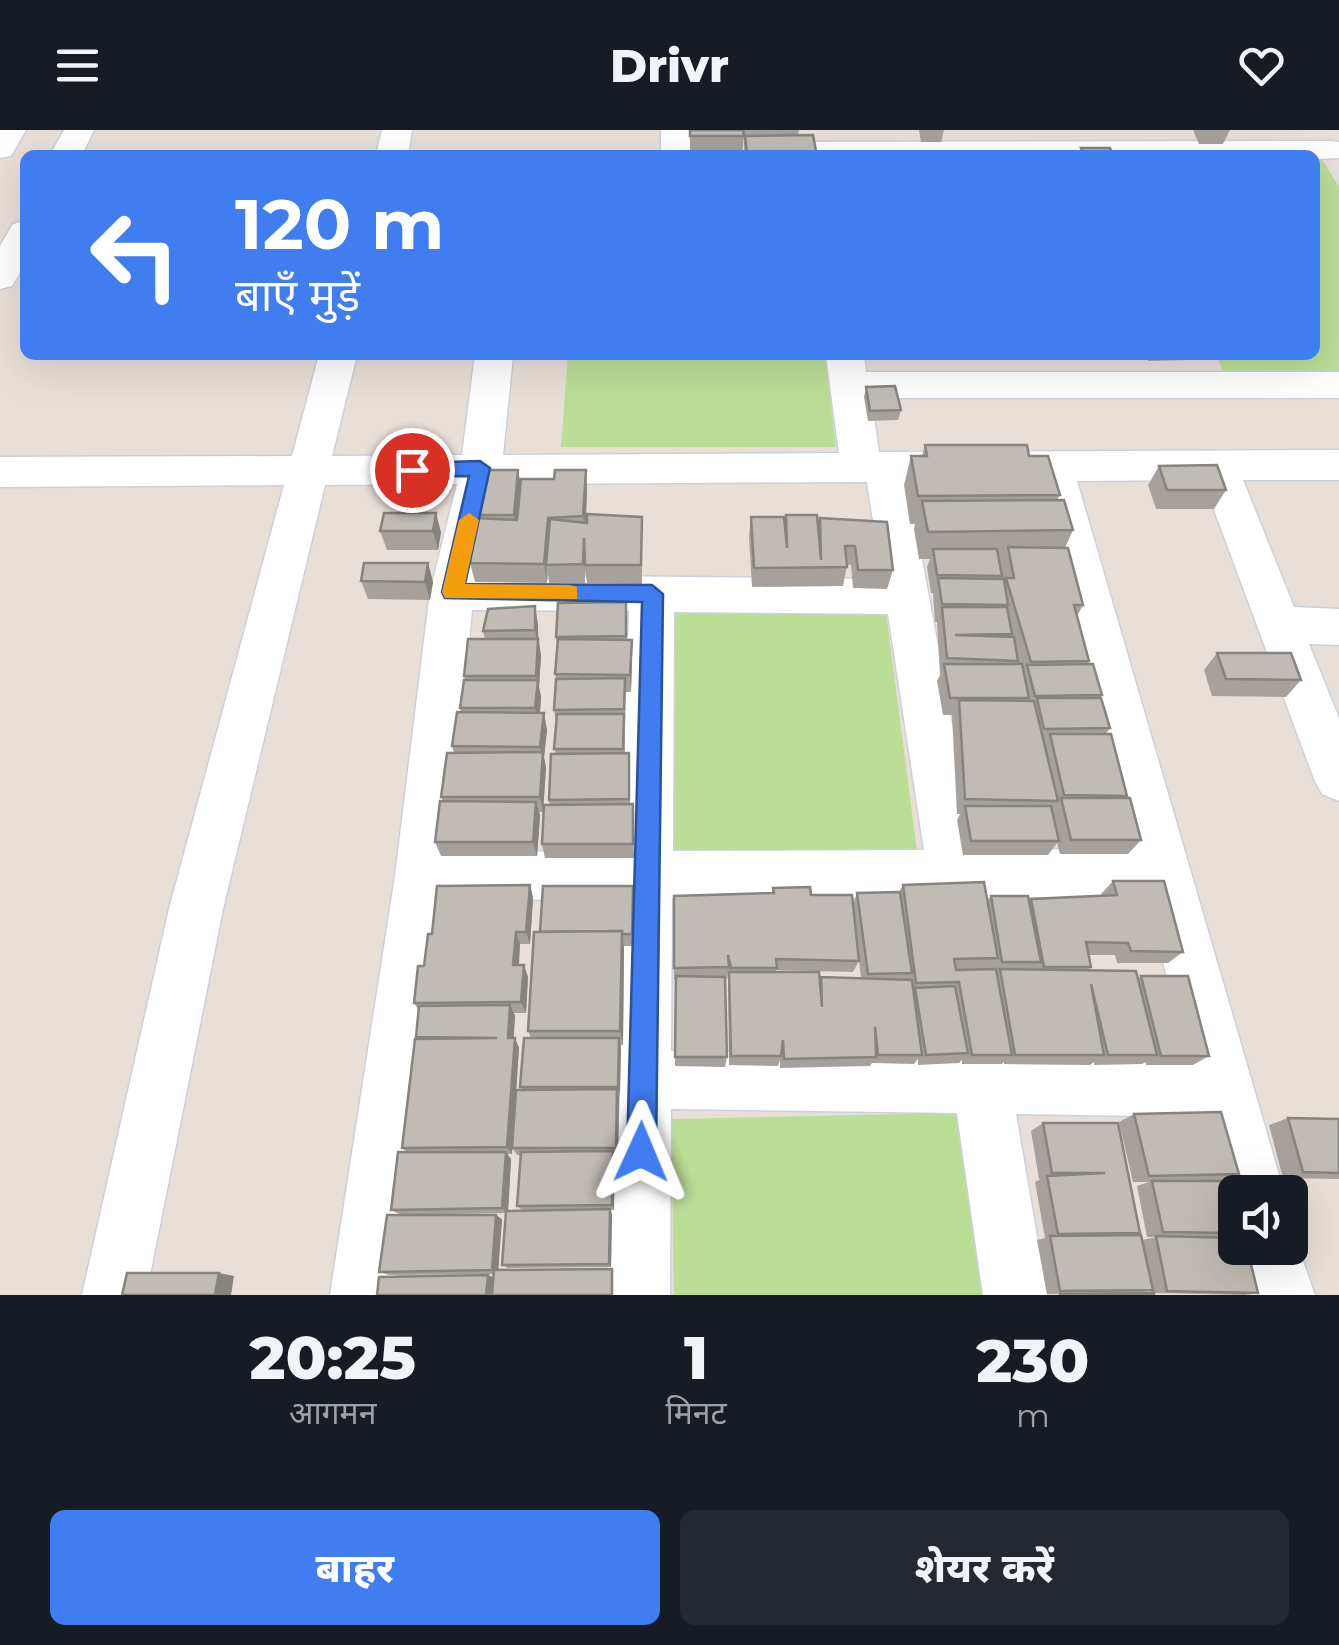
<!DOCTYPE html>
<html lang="hi">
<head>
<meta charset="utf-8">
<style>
	body { margin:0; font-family:Montserrat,"Noto Sans Devanagari",sans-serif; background:#242831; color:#f1f3f6; height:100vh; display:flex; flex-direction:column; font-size:38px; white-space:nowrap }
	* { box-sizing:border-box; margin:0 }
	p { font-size:32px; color:#9ea1a6 }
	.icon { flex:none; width:55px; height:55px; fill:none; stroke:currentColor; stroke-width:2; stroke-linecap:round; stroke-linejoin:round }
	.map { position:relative; height:1165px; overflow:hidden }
	.panel { display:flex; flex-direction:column; background:#171b24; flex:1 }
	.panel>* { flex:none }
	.hud { position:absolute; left:20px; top:20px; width:1300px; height:210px; border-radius:15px; box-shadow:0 10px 40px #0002; background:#3f7df0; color:#fff; overflow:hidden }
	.controls { position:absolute; left:1218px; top:1045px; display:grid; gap:20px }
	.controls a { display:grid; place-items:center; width:90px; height:90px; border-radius:15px; background:#171b24; box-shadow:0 10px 40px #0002; font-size:50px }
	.pin { position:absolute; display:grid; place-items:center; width:85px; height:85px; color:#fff; margin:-42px; border:5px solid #fff; border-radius:50%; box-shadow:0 2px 10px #0007 }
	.me { position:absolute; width:110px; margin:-55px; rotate:1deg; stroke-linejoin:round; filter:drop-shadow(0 0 8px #0008) }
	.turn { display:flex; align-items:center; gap:35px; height:210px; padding:0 50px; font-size:45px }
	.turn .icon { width:130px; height:130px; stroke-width:2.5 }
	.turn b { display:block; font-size:70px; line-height:85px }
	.eta { display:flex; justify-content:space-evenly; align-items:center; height:170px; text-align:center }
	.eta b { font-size:60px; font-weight:800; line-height:70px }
	.primary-button { display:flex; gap:20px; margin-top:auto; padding:20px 50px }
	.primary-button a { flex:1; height:115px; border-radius:15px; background:#3f7df0; color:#fff; font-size:40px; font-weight:800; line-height:115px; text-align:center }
	.primary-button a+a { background:#242831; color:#f1f3f6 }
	header { display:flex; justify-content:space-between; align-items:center; height:130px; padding:0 50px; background:#171b24; font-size:45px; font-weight:800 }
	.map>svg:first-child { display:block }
	.green { fill:#bbde97 }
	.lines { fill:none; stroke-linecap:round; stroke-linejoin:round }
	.minor-casing { stroke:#cbd1dc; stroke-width:3 }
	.minor { fill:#fff; fill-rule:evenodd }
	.wall { fill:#a6a19c; fill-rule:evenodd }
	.shaded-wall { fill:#87837f }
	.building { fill:#c1bbb5; stroke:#87837f; stroke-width:2.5 }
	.route { fill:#3f7df0; stroke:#29519c; stroke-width:2.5 }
	.slow { fill:#f59e0b }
</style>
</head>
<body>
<header><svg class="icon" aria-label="menu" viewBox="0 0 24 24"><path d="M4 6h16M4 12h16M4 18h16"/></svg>Drivr<svg class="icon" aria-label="heart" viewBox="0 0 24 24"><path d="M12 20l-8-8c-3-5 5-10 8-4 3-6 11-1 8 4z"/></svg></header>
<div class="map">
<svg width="1339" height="1165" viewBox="0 0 1339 1165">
	<rect width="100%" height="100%" fill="#e9dfd9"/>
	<g class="green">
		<polygon points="1315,28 1321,28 1339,57 1339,241 1223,241 1216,225 1315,225"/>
		<polygon points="568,225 825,225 836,317 561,317"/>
		<polygon points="671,481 886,482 918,729 670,727"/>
		<polygon points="959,983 988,1165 674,1165 671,989"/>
	</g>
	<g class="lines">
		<g class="minor-casing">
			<g id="minor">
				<polygon points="0,0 26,0 11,26 0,28"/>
				<polygon points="64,0 94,0 82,25 50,25"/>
				<polygon points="382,0 412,0 408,25 376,25"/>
				<polygon points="661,0 691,0 693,25 661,25"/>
				<polygon points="1332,11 1339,12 1339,28 1315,29 1315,25 802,25 799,21 815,12"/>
				<polygon points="25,91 25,134 12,156 0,159 0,116 13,94"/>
				<path d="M319,225H357L332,326L462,325L475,225H513L503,325L839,323L826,225H864L866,242H1339V268H871L879,322L1339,320V350H1243L1294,477L1339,479V515L1309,514L1339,588V671L1322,664L1314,649L1203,350L1077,351L1284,1062H1235L1232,1084L1204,987L1016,984L1047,1165H983L957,983L671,979L670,1165H606L619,769L444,770L394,1165H330L395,746L430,462L457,354L325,355L223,779L146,1165H82L169,779L284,355L0,357V327L292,326ZM1036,351L1133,719L975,720L908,352ZM867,352L882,449L478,445L498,354ZM472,480L629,481L621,721L449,722ZM674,482L888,484L924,720L673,721ZM1146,767L1188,928L671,921L672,769Z"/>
				<polygon points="1290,1095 1315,1165 1251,1165 1239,1118 1290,1118"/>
			</g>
		</g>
		<use href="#minor" class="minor"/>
	</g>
	<g class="wall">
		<polygon points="690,0 744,6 742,25 690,25"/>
		<polygon points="744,0 799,0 798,5 816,21 815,25 744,25"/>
		<polygon points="919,0 944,0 941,12 921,12"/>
		<polygon points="1193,0 1230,0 1223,14 1199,14"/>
		<polygon points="1146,225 1190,225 1188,230 1148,231"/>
		<polygon points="866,257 901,280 898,290 868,291 864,267"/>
		<polygon points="925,315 1029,326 1060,365 1057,370 1073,400 1065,418 1083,475 1077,486 1089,531 1088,534 1102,565 1100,568 1110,598 1106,604 1127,666 1126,668 1141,710 1128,724 1060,724 1057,713 1048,725 963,725 957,690 960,684 957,684 952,585 943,585 937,551 940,545 937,492 935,492 933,463 931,463 927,437 930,429 919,429 914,399 915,394 910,394 904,355 911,326 922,326"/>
		<polygon points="1159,336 1226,360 1214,379 1156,379 1148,355"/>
		<polygon points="586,340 587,359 586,393 642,387 642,454 587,453 585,440 585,453 549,453 548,444 547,453 475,452 470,433 475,385 520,353 554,349"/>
		<polygon points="786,385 818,399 820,388 893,440 887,459 853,458 851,435 847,435 843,456 752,457 749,406 751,387 785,396"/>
		<polygon points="380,401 441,402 438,420 387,420"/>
		<polygon points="428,433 433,452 430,470 368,469 361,451"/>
		<polygon points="626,472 627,510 632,510 632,528 631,562 625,562 625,623 630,638 630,674 633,674 634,728 545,728 542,714 550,675 549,670 555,624 556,591 554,580 557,517 556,507"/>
		<polygon points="535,476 541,526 539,557 541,567 540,583 547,600 544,627 546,638 543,682 539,682 540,686 537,726 441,726 435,712 443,671 441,667 454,623 452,616 461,582 460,578 465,550 464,546 485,509 483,501"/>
		<polygon points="1217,523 1301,550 1286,567 1212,566 1204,540"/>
		<path d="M1113,751L1183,822L1168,833H1117L1115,825H1088L1091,837L1087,840L1138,849L1141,846L1209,926L1193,935H1146V932L1142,934L1094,935V932L1090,935L1004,934V932L1002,934H962V930L959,933L918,935V929L914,934L872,933L870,936L780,938V930L778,936L729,935L728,843L727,849H725L727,927L725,937L675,936L676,849H674V766L772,763L773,758L853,775L857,763L899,762L903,755L988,771L991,766L1029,771L1031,769L1101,766V764ZM858,821L861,848L821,847L820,852L776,842V840L853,842L859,831Z"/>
		<path d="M530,755L533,768L530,814H520L519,835L528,847L526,883H514L515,886L513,908L519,918L516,960H522L520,957L531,908L528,901L540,802L634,769L633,816H624L623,915H621L618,1024H614V1080H610L612,1084L611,1137L508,1138L502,1135L506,1083L401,1085L391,1080L407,1022L402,1018L418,909L416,907L419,881L414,873L432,804ZM512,1018L517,1025H521L517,1076L522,1080L508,1081L511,1029L507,1024H512Z"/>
		<polygon points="1134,984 1239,1044 1221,1050 1181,1051 1235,1062 1235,1107 1232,1107 1258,1163 1244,1165 1154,1163 1154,1165 1053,1165 1151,1163 1150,1161 1136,1163 1047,1164 1037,1110 1045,1108 1035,1052 1041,1049 1039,1049 1031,1001 1043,993 1140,1103 1131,1105 1142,1110 1156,1107 1147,1107 1137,1056 1149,1052 1133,1052 1119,992"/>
		<polygon points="1288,988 1339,989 1339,1049 1283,1048 1269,995"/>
		<polygon points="502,1089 498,1140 612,1139 614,1142 377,1165 488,1145 494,1148 494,1144 389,1145 379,1142"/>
	</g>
	<g class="shaded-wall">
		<polygon points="518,340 522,360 518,404 514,385"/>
		<polygon points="586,340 587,359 585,405 583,386"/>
		<polygon points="436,383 441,402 438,420 433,401"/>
		<polygon points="548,388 550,407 546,435 547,453 544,434"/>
		<polygon points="428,433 433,452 430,470 425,452"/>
		<polygon points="535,476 538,494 538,512 538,509 541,526 539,557 541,567 539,595 535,578 538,516 535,500"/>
		<polygon points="632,510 632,528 631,562 630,545"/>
		<polygon points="544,583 547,600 544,627 546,638 543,682 540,667 542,630 540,617"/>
		<polygon points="536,672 540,686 537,726 533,712"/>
		<polygon points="530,755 533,768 530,814 526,802"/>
		<polygon points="622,801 624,819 623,915 620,901"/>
		<polygon points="516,802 520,814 518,847 513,835"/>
		<polygon points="524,835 528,847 526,883 521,872"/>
		<polygon points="510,875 515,886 513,918 508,908"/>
		<polygon points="515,908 519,918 512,1024 507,1017"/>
		<polygon points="619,908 621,917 620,965 618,957"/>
		<polygon points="617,959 619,967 618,1024 616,1018"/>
		<polygon points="613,1021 615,1027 614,1080 612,1075"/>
		<polygon points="506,1022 511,1029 508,1083 502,1078"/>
		<polygon points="610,1079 612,1084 611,1137 609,1134"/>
		<polygon points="496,1085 502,1089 498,1144 492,1140"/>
		<polygon points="219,1143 234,1146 231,1165 215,1165"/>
		<polygon points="488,1145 494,1148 493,1165 486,1165"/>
	</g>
	<g class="building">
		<polygon points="690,0 743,0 744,6 690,6"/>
		<polygon points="813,5 816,21 747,22 745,6"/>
		<polygon points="1081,18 1110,18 1113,25 1084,25"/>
		<polygon points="895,256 901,280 870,281 866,257"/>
		<polygon points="925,315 1027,315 1029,326 1048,326 1060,365 918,366 911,326 927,326"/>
		<polygon points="1217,335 1226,360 1167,360 1159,336"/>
		<polygon points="480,340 518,340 514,385 475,385"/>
		<polygon points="555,340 586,340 583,386 548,388 544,434 470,433 475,388 517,390 521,349 554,349"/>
		<polygon points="1064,370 1073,400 928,402 922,371"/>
		<polygon points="384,383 436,383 433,401 380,401"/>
		<polygon points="587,384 642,387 641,435 585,435 584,408 583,434 546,435 550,389 587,393"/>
		<polygon points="786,385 817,385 821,430 820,388 887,392 893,440 858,440 855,416 845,416 847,437 754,438 751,387 784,387 787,418"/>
		<polygon points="1008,417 1068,418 1083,475 1074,475 1089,531 1031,532 1006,448 1014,448"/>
		<polygon points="933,419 997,419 1002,446 937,445"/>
		<polygon points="364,433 428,433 425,452 361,451"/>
		<polygon points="938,448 1004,449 1008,475 942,474"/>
		<polygon points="626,472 626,506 556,507 558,473"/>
		<polygon points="535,476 535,500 483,501 488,479"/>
		<polygon points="942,477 1007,477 1012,504 955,505 1014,507 1018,531 947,528"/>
		<polygon points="468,509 538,509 536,546 464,546"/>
		<polygon points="558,509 632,510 630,545 555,544"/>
		<polygon points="1217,523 1291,523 1301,550 1226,549"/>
		<polygon points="944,534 1022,534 1029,568 950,568"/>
		<polygon points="1093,534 1102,565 1035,566 1027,535"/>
		<polygon points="625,548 624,579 554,580 556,549"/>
		<polygon points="464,550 538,550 535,578 460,578"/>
		<polygon points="1037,568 1101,568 1110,598 1044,599"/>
		<polygon points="959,570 1034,571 1058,671 965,669"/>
		<polygon points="457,582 544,583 540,617 452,616"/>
		<polygon points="557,584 624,584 623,619 554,619"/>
		<polygon points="1050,604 1111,604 1127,666 1064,665"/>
		<polygon points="543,622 540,667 441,667 447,623"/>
		<polygon points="629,623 629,669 549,670 551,624"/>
		<polygon points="1061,668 1130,668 1141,710 1071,710"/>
		<polygon points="440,671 536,672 533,712 435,712"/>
		<polygon points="633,674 633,714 542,714 544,675"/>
		<polygon points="965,676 1051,676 1059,711 971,711"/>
		<polygon points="1113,751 1164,751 1183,822 1131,821 1128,813 1086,812 1091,837 1044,837 1031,769 1117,765"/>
		<polygon points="984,752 998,828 954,829 956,840 996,839 1012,925 972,925 959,852 916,853 903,755"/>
		<polygon points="530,755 526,802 516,802 513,835 524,835 521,872 414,873 418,836 424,836 428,804 432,804 437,756"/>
		<polygon points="543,756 633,756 632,804 622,804 622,801 540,802"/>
		<polygon points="810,757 811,765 852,765 859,831 776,829 777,838 731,838 728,825 729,837 674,838 674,766 774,763 773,758"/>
		<polygon points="900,762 912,843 868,844 857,763"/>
		<polygon points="991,766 1028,766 1041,832 1002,832"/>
		<polygon points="622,801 620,901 528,901 534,802"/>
		<polygon points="1000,839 1136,841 1157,925 1108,925 1091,854 1104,925 1015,925"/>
		<polygon points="729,842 819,842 822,877 821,847 912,850 922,925 878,925 875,897 876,927 784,929 783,910 781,926 731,926"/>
		<polygon points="676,846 725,847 727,927 675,927"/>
		<polygon points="1141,846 1188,846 1209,926 1161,926"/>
		<polygon points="955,856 968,923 926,925 915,858"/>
		<polygon points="510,875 508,908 515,908 507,1017 402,1018 415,909 497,908 416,907 419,876"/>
		<polygon points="524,908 619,908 618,957 520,957"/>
		<polygon points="617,959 616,1018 512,1018 516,960"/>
		<polygon points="1221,982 1239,1044 1149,1046 1134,984"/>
		<polygon points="1288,988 1339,989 1339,1043 1303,1042"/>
		<polygon points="1043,993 1118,993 1140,1103 1058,1104 1047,1046 1105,1043 1052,1043"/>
		<polygon points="613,1021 612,1075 517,1076 521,1022"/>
		<polygon points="398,1022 506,1022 502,1078 391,1080"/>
		<polygon points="1152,1051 1237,1051 1240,1062 1235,1062 1235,1103 1163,1102"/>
		<polygon points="610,1079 609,1134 502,1135 506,1081"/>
		<polygon points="387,1085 496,1085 492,1140 379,1142"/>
		<polygon points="1141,1105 1153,1160 1060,1161 1050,1106"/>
		<polygon points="1156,1106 1235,1108 1235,1118 1247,1118 1258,1163 1167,1161"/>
		<polygon points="612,1139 612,1165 492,1165 494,1140"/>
		<polygon points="127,1143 219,1143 215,1165 122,1165"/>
		<polygon points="488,1145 486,1165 377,1165 379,1147"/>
		<polygon points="1154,1163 1154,1165 1059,1164"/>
	</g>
	<polygon class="route" points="480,331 490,338 465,454 652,455 663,464 656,1022 651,1032 641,1036 631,1032 627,1022 642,472 445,468 442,462 469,346 412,347 402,340 412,333"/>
	<polygon class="slow" points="469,383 479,390 465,454 569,455 577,457 577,469 445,468 442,462 459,390"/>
</svg>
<div class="controls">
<a><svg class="icon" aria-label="sound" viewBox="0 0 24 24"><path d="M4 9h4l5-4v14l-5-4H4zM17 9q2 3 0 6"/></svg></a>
</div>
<div class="pin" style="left:412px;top:340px;background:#d93025"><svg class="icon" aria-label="arrive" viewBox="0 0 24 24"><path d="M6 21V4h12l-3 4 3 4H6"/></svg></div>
<svg class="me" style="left:641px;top:1022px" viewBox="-20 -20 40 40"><path d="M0-17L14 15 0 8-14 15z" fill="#3f7df0" stroke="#fff" stroke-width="4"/></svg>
<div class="hud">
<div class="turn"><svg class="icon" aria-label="left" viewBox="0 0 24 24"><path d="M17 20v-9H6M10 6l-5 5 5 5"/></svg><div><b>120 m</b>बाएँ मुड़ें</div></div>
</div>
</div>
<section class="panel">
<div class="eta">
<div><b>20:25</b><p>आगमन</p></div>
<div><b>1</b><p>मिनट</p></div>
<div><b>230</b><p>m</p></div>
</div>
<div class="primary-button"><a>बाहर</a><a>शेयर करें</a></div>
</section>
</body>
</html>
